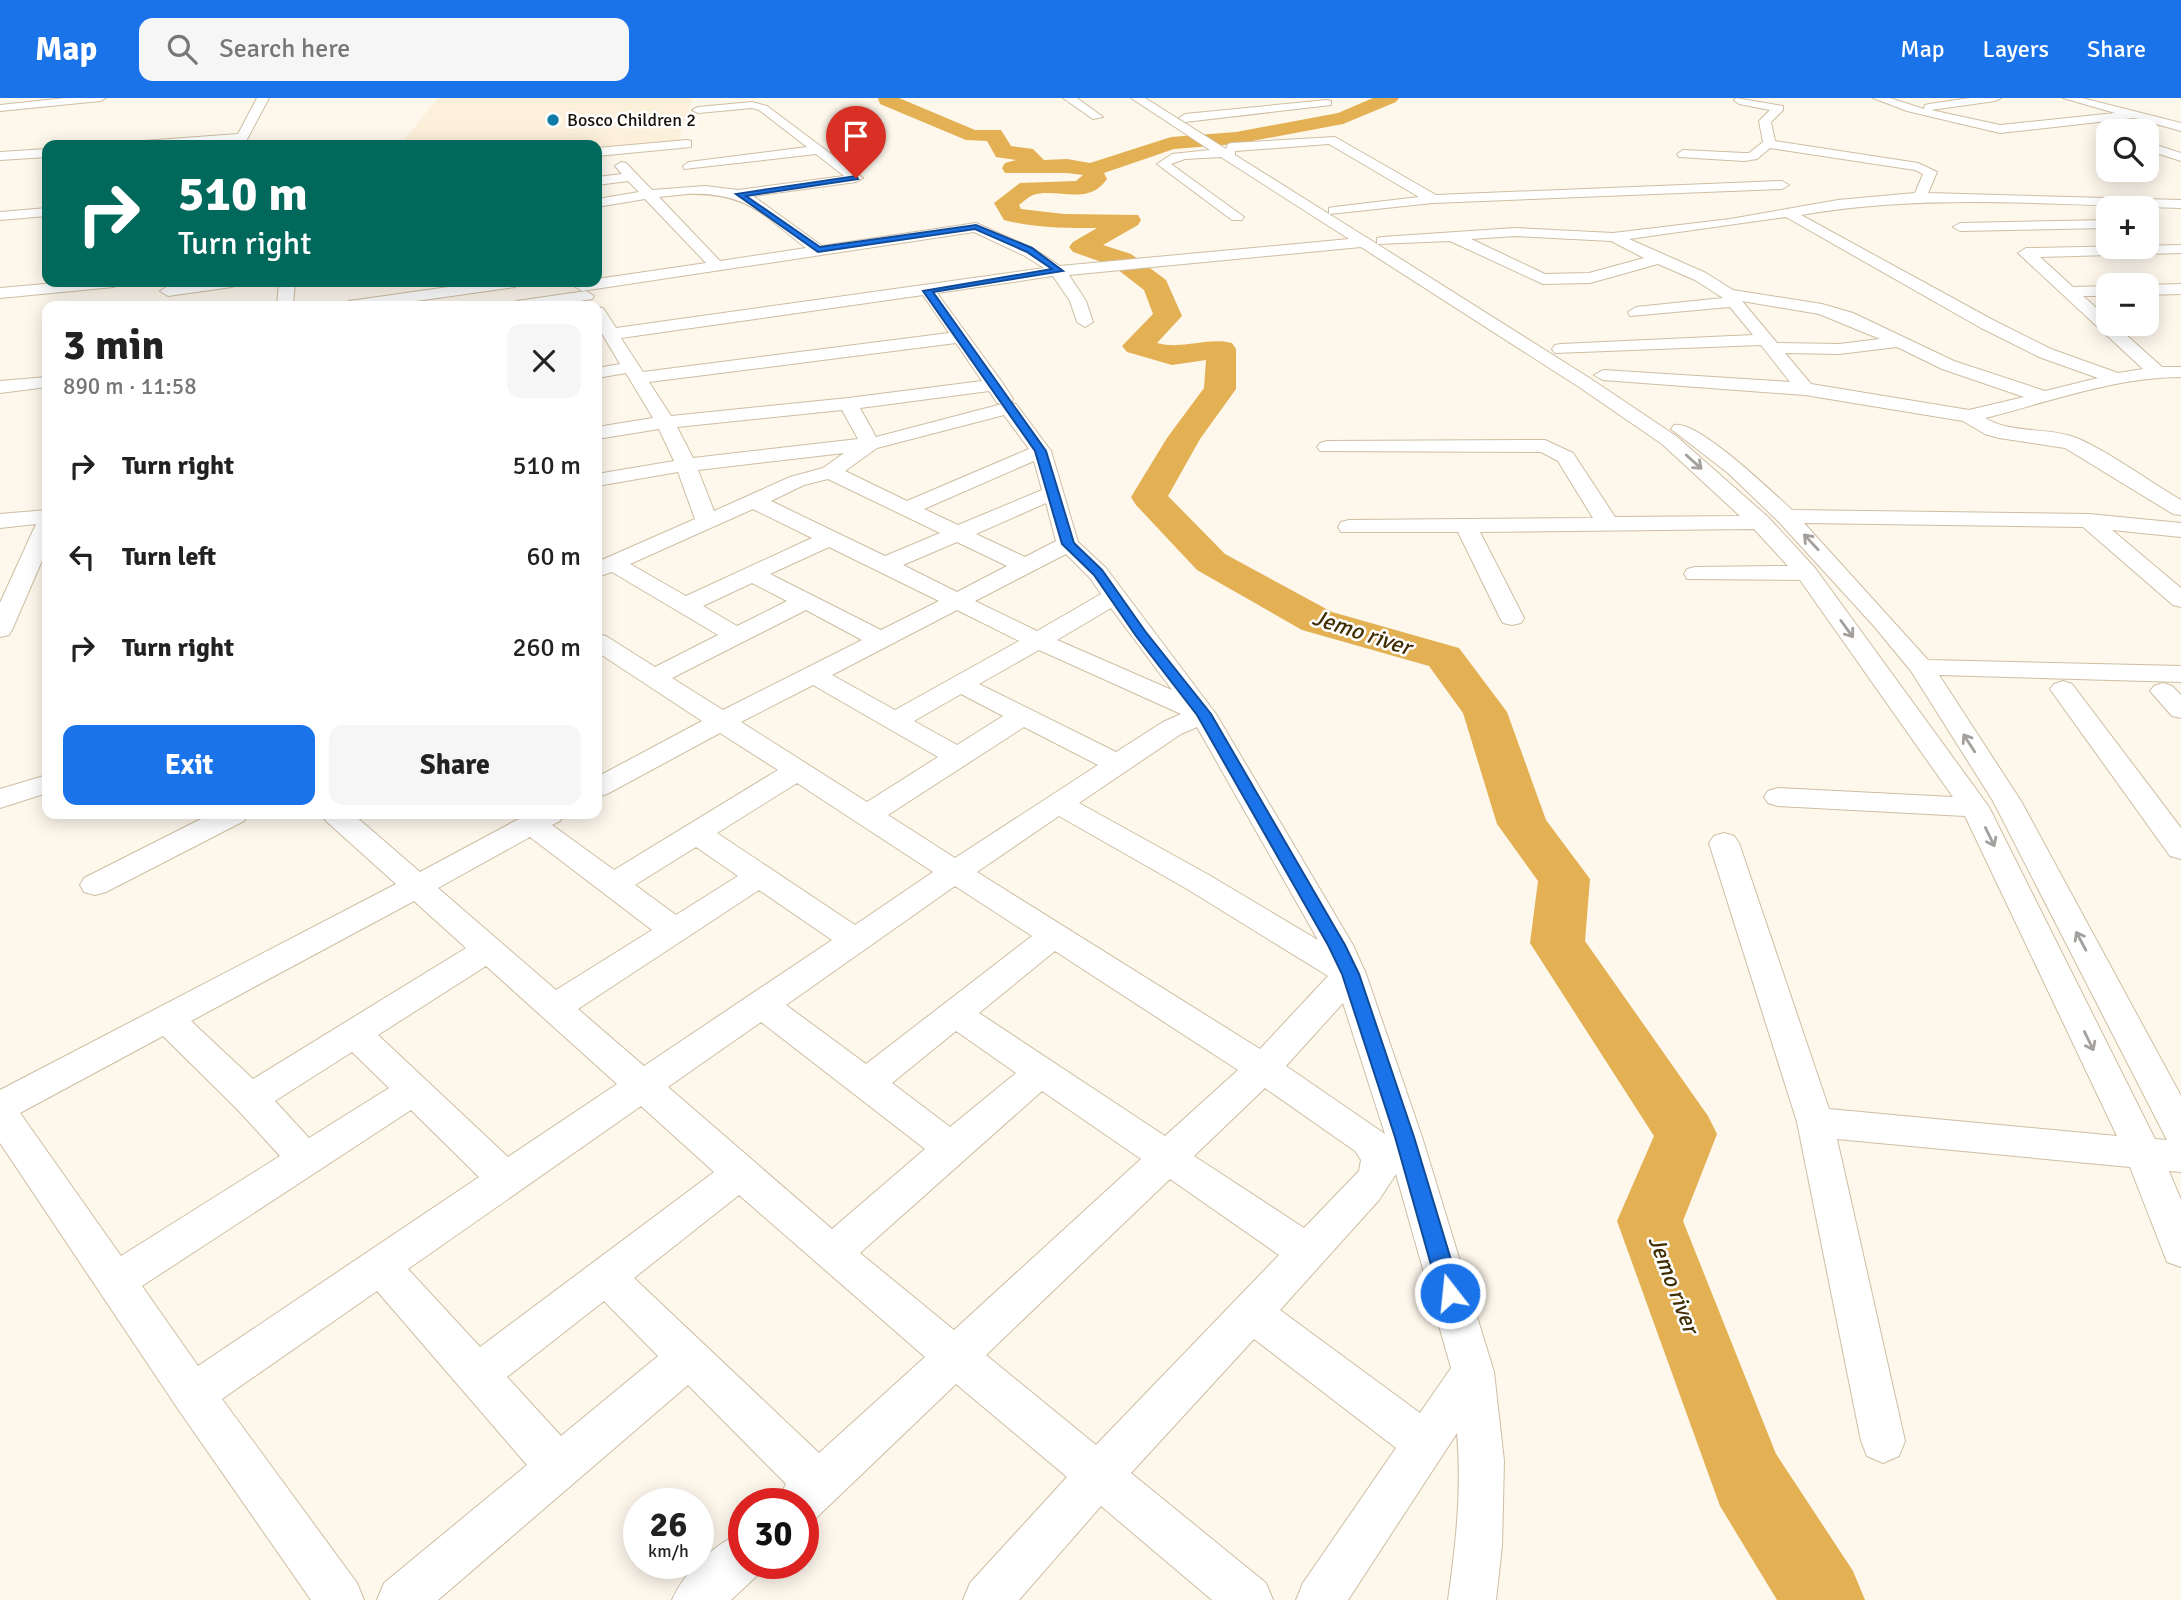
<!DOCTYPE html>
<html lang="en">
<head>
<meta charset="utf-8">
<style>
	body { margin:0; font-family:Signika,sans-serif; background:#f6f6f6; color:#222; height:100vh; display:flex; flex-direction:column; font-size:26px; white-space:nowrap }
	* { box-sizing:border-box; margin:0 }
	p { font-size:23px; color:#767676 }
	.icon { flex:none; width:38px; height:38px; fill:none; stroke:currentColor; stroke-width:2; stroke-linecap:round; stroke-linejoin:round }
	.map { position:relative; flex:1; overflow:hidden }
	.details { position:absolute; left:42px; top:203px; width:560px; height:518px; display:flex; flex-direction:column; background:#fff; border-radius:14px; box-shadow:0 4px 18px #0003 }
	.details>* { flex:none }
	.guide { position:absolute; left:42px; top:42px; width:560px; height:147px; border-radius:14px; box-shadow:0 4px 18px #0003; background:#00695c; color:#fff; overflow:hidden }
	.tools { position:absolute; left:2096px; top:21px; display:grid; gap:14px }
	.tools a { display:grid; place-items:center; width:63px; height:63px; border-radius:14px; background:#fff; box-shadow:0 4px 18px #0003; font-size:35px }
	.speed { position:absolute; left:623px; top:1390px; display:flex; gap:14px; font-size:35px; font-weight:700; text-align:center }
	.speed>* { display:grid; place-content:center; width:91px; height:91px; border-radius:50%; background:#fff; box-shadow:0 4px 18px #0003; line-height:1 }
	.speed small { font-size:18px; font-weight:400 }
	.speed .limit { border:10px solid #d22; background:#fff; color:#111 }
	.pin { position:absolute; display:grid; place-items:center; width:60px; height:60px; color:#fff; margin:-72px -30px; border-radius:50% 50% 50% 0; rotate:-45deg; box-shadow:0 0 7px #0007 }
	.pin .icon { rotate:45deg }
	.me { position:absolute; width:77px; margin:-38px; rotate:344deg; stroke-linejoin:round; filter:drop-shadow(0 0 5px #0008) }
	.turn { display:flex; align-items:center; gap:24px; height:147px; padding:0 21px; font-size:32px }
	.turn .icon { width:91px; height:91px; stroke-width:2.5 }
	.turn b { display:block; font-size:49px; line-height:60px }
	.round { display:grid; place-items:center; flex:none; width:74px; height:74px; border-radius:14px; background:#f6f6f6 }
	.head { display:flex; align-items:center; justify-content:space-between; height:119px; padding:0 21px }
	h1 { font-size:42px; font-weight:700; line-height:52px }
	.primary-button { display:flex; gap:14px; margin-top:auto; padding:14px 21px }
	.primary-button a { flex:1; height:80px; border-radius:14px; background:#1a73e8; color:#fff; font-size:28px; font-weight:700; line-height:80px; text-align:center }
	.primary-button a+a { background:#f6f6f6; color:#222 }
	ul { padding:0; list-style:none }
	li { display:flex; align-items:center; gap:21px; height:91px; padding:0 21px }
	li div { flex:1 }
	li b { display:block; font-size:26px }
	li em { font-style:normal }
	header { display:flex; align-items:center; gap:42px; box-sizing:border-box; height:98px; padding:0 35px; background:#1a73e8; color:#fff }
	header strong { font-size:33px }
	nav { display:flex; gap:38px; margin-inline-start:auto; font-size:24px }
	.search { width:490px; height:63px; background:#f6f6f6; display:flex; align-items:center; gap:18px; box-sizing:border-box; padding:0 24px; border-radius:14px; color:#767676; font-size:26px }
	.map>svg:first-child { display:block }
	.built { fill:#fcf0db }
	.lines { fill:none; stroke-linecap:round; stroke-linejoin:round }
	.river { fill:#e3b153; fill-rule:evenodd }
	.street-casing { stroke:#cebea3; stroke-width:2 }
	.street { fill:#fff; fill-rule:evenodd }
	.oneway { stroke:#a3a09d }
	.route { fill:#1a73e8; stroke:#114b97; stroke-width:2 }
	.poi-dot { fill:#117da7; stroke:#fff; stroke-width:2.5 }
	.labels { text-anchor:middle; stroke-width:5; stroke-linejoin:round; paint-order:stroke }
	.far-poi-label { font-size:18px; fill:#181209; stroke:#fff; text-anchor:start }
	.water-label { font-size:23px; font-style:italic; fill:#402d02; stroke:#fff }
</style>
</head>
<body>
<header>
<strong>Map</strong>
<div class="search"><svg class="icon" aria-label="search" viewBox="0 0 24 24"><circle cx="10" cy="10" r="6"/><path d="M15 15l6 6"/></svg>Search here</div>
<nav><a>Map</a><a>Layers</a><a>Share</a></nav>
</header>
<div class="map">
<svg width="2181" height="1502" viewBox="0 0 2181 1502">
	<rect width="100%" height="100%" fill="#fef7ec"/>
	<polygon class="built" points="438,0 693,0 678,44 597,49 597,47 400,47"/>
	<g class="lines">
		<path class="river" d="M878,0H899L975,32H1001L1011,48L1033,51L1044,62L1067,61L1090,65L1171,39L1236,34L1338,15L1373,0H1399L1396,4L1343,26L1236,46L1174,51L1104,75L1107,81C1088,109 1057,89 1033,97C1028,99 1023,104 1019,107L1021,111L1064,116L1138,117L1141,122L1138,127L1103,147L1131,156L1166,182L1182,218L1157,245C1183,252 1207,239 1232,245L1236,251V291L1200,341L1168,398L1225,456L1332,514L1459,550L1507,614L1546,722L1590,781L1585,843L1708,1018L1717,1036L1683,1123L1776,1356L1853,1473L1865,1502H1777L1720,1408L1617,1123L1654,1038L1530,845L1538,783L1497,726L1463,615L1429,568L1302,532L1197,472L1136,407L1131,399L1167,340L1204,290L1206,262L1172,267L1127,254L1122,248L1153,216L1144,192L1113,168L1073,154L1069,149L1073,144L1097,130C1067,130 1035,130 1004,122L994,105L1020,85L1076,83L1083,77L1067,75H1005L1002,70L1005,65L1016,62L996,59L987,43L966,42L880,6Z"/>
		<g class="street-casing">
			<g id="street">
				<polygon points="66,0 106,0 100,3 0,13 0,7"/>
				<polygon points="257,0 269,0 244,47 232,47 234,43 185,47 137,47 143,43 238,36"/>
				<polygon points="1063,0 1077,0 1103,19 1093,21"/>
				<path d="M1131,0H1145L1226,51L1228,46L1232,45L1335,39L1436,97L1782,83L1789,87L1782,91L1433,105L1329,116L1377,146V140L1382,139L1515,130L1613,135L1730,121L1838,102L1915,95L1923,76L1915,72L1770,50L1757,61L1744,63L1679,59L1677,56L1683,52L1744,55H1749L1763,44L1759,23L1770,12L1739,6L1734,2L1736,0L1783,8V12L1771,24L1775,43L1918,65L1937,74L1928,95L2181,102V110C2055,107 1926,95 1801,117L1993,222L2051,251L2118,275L2143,271L2018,155L2026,150L2181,147V155L2040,159L2073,189L2109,188V198H2083L2109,221V226H2114L2162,269H2181V279C2115,279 2049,304 1985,320C2014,337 2048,328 2079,341C2113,356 2148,383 2181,402V417L2173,416L2065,350L1999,340L1985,336L1963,323L1805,297L1603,282L1594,277L1603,272L1790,284L1761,247L1555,255L1552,251L1555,247L1561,246L1753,237L1730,209L1630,218L1628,214L1636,209L1723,200L1695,182L1658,166L1590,185L1543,186L1450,143L1377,146L1591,281L1676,338L1768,419L1815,470L1989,709L2155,1041L2167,1042L1993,703L1911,573L1873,527L1778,423L1728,375L1671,331L1674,327C1697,321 1772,394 1792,412L2089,416L2181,425V439L2112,432L2181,490V509L2173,507L2083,429L1804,425L1928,562L2181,568V584L1939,577L2021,703L2181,998V1074L2169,1073L2181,1102V1169L2167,1164L2130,1069L1837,1041L1905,1343L1899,1358L1883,1365L1867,1358L1861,1343L1797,1024L1709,745L1714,738L1724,735L1734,738L1739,745L1829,1011L2117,1038L1965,718L1778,708L1768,705L1764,699L1768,693L1778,690L1953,699L1800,482L1687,481L1684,476L1687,471L1695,469L1788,468L1754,431L1480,434L1524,520L1521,525L1512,527L1503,525L1500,520L1458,434H1341L1338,429L1341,424L1349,422L1593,420L1558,363L1541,354L1320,353L1317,349L1320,345L1327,343L1545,342L1573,355L1615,419L1740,418L1662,346L1579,289L1361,149L1069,177L1086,203L1093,224L1085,229L1077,224L1070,203L1053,178L937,195L1004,287L1013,301L1011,305L1016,306L1051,353L1078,444L1106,470L1216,616L1353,847L1366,876L1422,1039L1494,1274L1504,1363L1502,1448L1496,1502H1448C1456,1447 1462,1391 1457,1335L1348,1502H1296L1303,1485L1396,1350L1254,1241L1131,1375L1266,1485L1273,1502H1212L1101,1408L1019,1502H963L970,1485L1067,1379L956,1286L815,1421L803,1426V1405H776L786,1386L688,1287L438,1502H377L384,1485L527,1367L377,1193L222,1301L357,1485L364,1502H311L178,1311L0,1045V992L396,786L326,723L322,716H353L420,774L528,716H564L560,723L552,727L614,772L778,672L720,635L607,696L597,699V679L702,623L597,554V536L606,538L655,569L718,537L612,474L597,479V464L695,421L678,374L597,388V376L674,363L659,331L597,341V329L653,320L626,275L597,280V270L620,266L597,227V209L603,210L616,230L1044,170L1023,157L974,134L582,193L574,188L576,185L597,184V181L706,165L645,101L597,109V101L639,94L628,83L597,87V79L622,76L615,68L621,64L626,65L652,92L705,88L738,92L844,78L816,56L684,71L683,68L689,64L807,49L759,12L752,10L698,15L692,12L698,9L752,4L767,8L863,80L856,84L753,98L822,148L976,125L1034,151L1060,168L1349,141L1221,59L1185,61L1171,66L1244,119L1242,122H1232L1157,66L1172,56L1210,52ZM1329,46L1419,99L1334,109L1329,110V116L1235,57V53ZM687,96C747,94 762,116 806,150L720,163L659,99ZM1786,119L1981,230L2039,259L2098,280L2045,293L1954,263L1853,215L1822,206L1733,192L1706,175L1629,141ZM1515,138L1611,143L1644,160L1589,175L1545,176L1471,141ZM923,197L949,235L643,274L621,240ZM1742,203L1819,216L1880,241L1839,246L1777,245ZM956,245L982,283L848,300L671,318L649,284ZM1897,249L1942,271L2024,299L1969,312L1811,286L1785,255L1839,256ZM989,293L997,305L1002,306L876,339L860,310ZM842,312L858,341L693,360L677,329ZM1004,317L1029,351L907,403L845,373L877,350ZM844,355L823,370L790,379L714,413L698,372ZM1034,363L1042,392L958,427L924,411ZM828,381L940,435L885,458L771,403L804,387ZM1046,405L1056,443L1025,459L976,436ZM753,411L812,440L686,498L630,466ZM957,444L1007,468L957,494L903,467ZM829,449L939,503L881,532L770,476ZM1066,456L1090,480L1101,496L1037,533L975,503ZM752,485L787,503L737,528L703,508ZM1111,510L1172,592L1057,542ZM806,512L862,542L723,612L672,580ZM957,512L1019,543L895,612L832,577ZM1039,552L1181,616L1163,624L1116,654L979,586ZM813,587L938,659L867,704L741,624ZM961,596L1003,618L957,647L914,623ZM1024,629L1098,667L955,760L888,717ZM1197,629L1318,842L1209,777L1079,705L1181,636ZM797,685L933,774L855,827L717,735ZM1059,718L1187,791L1328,878L1260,951L977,774ZM530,739L652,832L556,892L438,790ZM696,749L738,778L676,817L635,787ZM955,788L1032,838L866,966L786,907ZM759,792L832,842L644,968L578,911ZM414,803L466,850L253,981L191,923ZM1055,853L1238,972L1165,1038L979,915ZM486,868L617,986L508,1059L378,937ZM1343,905L1385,1036L1286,968ZM761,924L925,1051L832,1131L668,989ZM956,933L1016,975L950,1029L892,985ZM163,938L237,1011L280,1058L121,1158L20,1015ZM352,954L389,990L309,1040L275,1003ZM1265,990L1355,1053L1361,1062L1359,1073L1304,1130L1194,1058ZM1042,993L1141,1061L954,1232L860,1155ZM641,1008L714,1074L480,1249L408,1171ZM411,1012L479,1079L198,1268L142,1188ZM1396,1076L1451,1270L1420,1315L1280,1212L1379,1102ZM1170,1081L1279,1157L1096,1347L986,1257ZM739,1097L925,1259L819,1355L634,1180ZM604,1203L658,1258L561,1338L507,1279Z"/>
				<polygon points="1873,0 1890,0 1924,11 1925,7 1929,6 1970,0 2001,0 1995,3 1931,12 2000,27 2115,15 2063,0 2082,0 2181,25 2181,33 2134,20 2000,35 1907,13"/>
				<polygon points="1327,2 1331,3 1331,7 1185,24 1179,20 1185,16"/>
				<polygon points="687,42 691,43 691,49 597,58 597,50"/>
				<polygon points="2147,44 2181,55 2181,63 2147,52"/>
				<polygon points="47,51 47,59 0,62 0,54"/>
				<polygon points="47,110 47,118 0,122 0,114"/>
				<polygon points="2109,122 2109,130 1960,133 1953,129 1960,125"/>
				<polygon points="67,184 122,184 114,189 0,200 0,190"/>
				<polygon points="200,184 240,184 232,189 168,198 160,193 168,188"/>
				<polygon points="279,184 295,184 293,208 277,208"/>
				<polygon points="354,184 378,184 376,187 355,188"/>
				<polygon points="484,184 523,184 515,189 381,208 341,208 349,203"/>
				<polygon points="2181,186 2181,196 2147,197 2147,187"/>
				<polygon points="586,193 594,198 592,201 549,208 509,208 517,203"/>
				<polygon points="47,279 47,289 0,295 0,283"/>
				<polygon points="47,412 47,451 12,532 9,537 0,539 0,505 36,426 0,430 0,416"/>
				<polygon points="2063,583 2072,586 2181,730 2181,761 2170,758 2050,591 2054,586"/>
				<polygon points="2163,585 2172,588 2181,597 2181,620 2172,618 2150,593 2154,588"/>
				<polygon points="47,677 47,695 0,710 0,691"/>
				<polygon points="211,716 248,716 244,723 106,794 95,797 84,794 80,787 84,780"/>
				<path d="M744,1434V1465H764L761,1474L731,1502H672C684,1474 715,1445 744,1434Z"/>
			</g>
		</g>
		<use href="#street" class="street"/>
	</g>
	<defs><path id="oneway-shaft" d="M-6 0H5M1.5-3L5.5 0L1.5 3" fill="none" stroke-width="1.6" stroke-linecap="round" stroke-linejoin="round" transform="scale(1.75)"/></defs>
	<g class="oneway">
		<use href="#oneway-shaft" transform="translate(1694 364) rotate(42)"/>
		<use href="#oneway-shaft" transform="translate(1811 444) rotate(-133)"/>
		<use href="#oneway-shaft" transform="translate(1847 531) rotate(54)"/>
		<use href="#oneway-shaft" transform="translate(1969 645) rotate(-123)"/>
		<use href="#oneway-shaft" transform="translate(1990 739) rotate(64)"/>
		<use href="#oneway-shaft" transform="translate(2081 843) rotate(-118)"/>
		<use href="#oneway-shaft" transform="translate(2089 943) rotate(64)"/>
	</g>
	<polygon class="route" points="856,78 858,81 746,98 820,149 976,127 1032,150 1063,173 933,194 1046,353 1074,445 1102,472 1145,533 1211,616 1345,847 1359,876 1414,1039 1461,1195 1458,1202 1450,1205 1443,1202 1439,1195 1395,1039 1342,876 1328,847 1197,617 1136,538 1094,477 1062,446 1035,353 923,193 1052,171 1027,154 975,131 818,154 736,96"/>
	<circle class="poi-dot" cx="553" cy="22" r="7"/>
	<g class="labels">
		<g class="far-poi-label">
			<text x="567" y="28">Bosco Children 2</text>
		</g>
		<g class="water-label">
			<text transform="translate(1362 534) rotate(18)" y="8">Jemo river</text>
			<text transform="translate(1674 1186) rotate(69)" y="8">Jemo river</text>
		</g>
	</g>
</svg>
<div class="tools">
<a><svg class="icon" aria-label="search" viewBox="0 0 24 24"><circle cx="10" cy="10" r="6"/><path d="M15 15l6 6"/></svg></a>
<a>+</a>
<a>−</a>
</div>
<div class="speed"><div>26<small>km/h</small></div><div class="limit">30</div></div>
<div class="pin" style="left:856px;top:80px;background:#d93025"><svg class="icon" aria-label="arrive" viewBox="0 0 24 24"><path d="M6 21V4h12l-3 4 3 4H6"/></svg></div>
<svg class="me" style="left:1450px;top:1195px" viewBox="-20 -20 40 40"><circle r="17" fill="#1a73e8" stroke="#fff" stroke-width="3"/><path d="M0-11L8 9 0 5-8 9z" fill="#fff"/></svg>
<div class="guide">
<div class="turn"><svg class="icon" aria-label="right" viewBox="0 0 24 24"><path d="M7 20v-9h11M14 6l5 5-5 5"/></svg><div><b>510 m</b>Turn right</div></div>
</div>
<section class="details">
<div class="head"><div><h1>3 min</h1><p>890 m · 11:58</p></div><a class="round"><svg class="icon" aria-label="close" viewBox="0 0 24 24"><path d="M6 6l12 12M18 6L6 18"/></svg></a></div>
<ul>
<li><svg class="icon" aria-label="right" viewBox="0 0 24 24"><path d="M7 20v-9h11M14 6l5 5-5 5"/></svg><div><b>Turn right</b></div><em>510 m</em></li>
<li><svg class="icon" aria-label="left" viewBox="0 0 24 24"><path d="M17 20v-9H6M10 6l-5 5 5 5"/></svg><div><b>Turn left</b></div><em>60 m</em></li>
<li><svg class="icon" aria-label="right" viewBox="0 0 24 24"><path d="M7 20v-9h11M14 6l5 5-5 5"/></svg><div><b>Turn right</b></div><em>260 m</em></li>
</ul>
<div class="primary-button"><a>Exit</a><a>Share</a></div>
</section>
</div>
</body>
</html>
